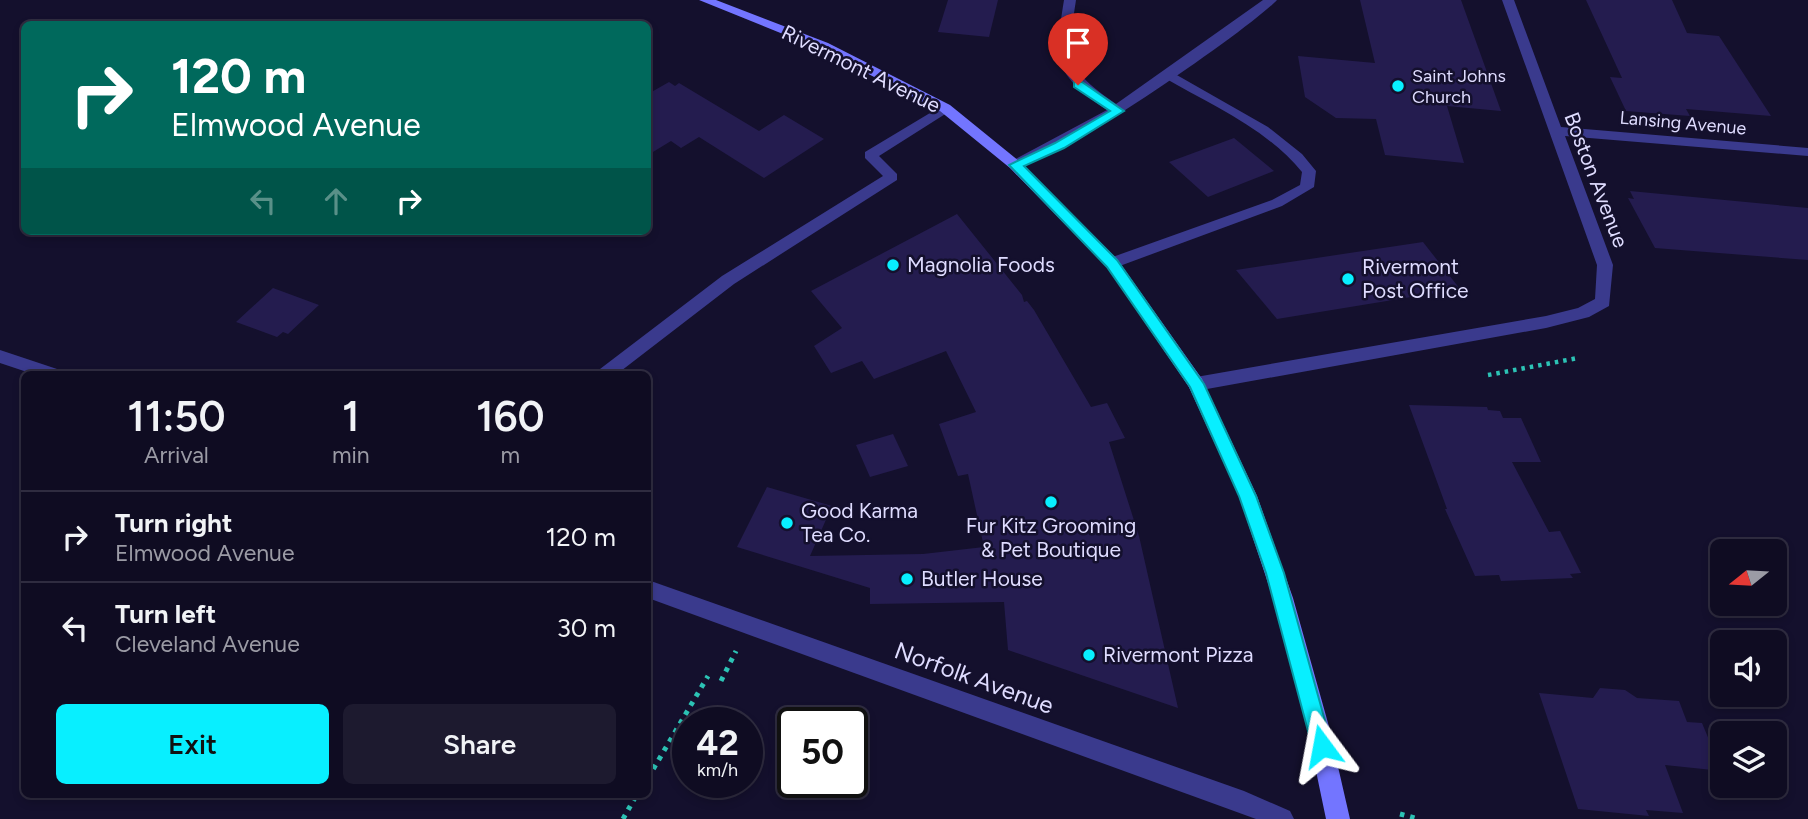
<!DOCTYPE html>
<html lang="en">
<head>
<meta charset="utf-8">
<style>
	body { margin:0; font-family:Figtree,sans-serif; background:#1d1a2f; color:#f1f3f6; height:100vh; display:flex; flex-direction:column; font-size:26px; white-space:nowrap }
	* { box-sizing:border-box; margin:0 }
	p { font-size:23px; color:#9b9ba5 }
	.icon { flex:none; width:38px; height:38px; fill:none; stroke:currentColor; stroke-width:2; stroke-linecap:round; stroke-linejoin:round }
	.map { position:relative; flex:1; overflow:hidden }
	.panel { position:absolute; left:21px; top:371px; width:630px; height:427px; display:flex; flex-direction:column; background:#0f0c22; border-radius:10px; box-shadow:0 4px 10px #0003,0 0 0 2px #2f2c40 }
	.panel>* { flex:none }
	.guide { position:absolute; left:21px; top:21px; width:630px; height:214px; border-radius:10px; box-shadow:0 4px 10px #0003,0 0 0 2px #2f2c40; background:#00695c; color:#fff; overflow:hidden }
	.needle { width:46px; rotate:252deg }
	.buttons { position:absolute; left:1710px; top:539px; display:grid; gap:14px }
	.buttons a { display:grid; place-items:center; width:77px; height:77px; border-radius:10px; background:#0f0c22; box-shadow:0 4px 10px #0003,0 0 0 2px #2f2c40; font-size:35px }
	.speed { position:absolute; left:672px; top:707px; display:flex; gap:14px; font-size:35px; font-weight:700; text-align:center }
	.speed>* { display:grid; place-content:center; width:91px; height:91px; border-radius:50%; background:#0f0c22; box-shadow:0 4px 10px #0003,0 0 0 2px #2f2c40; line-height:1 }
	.speed small { font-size:18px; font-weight:400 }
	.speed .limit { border:4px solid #111; border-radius:10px; background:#fff; color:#111 }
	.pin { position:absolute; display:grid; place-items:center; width:60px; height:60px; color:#fff; margin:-72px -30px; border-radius:50% 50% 50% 0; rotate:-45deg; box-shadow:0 0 7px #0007 }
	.pin .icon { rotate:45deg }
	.me { position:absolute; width:77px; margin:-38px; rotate:347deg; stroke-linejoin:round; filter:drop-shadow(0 0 5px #0008) }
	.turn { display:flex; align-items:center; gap:24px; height:147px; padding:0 35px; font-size:32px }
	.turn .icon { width:91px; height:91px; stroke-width:2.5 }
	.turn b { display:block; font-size:49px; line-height:60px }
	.lanes { display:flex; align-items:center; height:66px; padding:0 35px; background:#0003; justify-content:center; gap:35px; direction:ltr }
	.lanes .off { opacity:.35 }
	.eta { display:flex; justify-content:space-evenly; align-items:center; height:119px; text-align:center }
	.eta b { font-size:42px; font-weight:600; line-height:49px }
	.primary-button { display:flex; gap:14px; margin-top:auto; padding:14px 35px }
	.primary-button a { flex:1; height:80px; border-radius:10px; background:#08efff; color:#111; font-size:28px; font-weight:600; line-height:80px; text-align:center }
	.primary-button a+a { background:#1d1a2f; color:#f1f3f6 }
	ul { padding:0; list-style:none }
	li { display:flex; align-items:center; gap:21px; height:91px; padding:0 35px; border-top:2px solid #2f2c40 }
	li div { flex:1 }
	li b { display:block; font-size:26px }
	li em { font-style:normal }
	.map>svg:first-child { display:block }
	.building { fill:#241c4f }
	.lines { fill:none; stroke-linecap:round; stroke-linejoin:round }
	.path-far1 { stroke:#2cc3b5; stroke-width:4.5; stroke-dasharray:3.5 5; stroke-linecap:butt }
	.path { stroke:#2cc3b5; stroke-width:5; stroke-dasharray:4.5 6; stroke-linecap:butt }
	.service { fill:#3a3a8d; fill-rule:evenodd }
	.minor { fill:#3a3a8d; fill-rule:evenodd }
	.secondary { fill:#7375ff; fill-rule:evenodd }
	.route { fill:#08efff; stroke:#059ba6; stroke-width:2 }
	.poi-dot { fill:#08efff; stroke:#14102d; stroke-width:2.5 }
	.labels { text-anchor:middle; stroke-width:5; stroke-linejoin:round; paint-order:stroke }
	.far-poi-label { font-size:18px; fill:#dfdcff; stroke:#14102d; text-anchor:start }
	.far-street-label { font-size:18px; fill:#dfdcff; stroke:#14102d }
	.street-label { font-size:21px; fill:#dfdcff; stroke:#14102d }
	.poi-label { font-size:21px; fill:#dfdcff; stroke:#14102d; text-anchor:start }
	.near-street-label { font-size:24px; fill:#dfdcff; stroke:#14102d }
</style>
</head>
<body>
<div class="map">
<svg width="1808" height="819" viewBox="0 0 1808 819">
	<rect width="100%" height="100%" fill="#14102d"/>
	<g class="building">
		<polygon points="948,0 998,0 989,37 938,32"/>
		<polygon points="1360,0 1461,0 1501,111 1447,106 1464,163 1385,155 1376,119 1336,118 1305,97 1298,56 1375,63"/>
		<polygon points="1586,0 1672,0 1687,33 1719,36 1771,116 1686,109 1690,116 1626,111 1610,77 1622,78"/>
		<polygon points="669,82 675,86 679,83 759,131 784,115 824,139 764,178 699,137 681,148 671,141 648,155 648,94"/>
		<polygon points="1234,138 1274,171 1208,197 1169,162"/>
		<polygon points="1630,191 1808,208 1808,260 1655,248 1628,198 1634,199"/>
		<polygon points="957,214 1022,295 1024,302 1027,301 1034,310 1091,407 1107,403 1125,438 1109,442 1139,536 1178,708 1008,650 1004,602 870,604 870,588 737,547 767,487 832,506 810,556 923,554 984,547 968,474 958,476 939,424 976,412 946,351 874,379 862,361 831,373 814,346 842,328 811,291"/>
		<polygon points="1423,242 1460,289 1277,319 1236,270"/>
		<polygon points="273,288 319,305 288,334 283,332 277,337 236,322"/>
		<polygon points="1409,405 1487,407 1488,410 1500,411 1503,418 1521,418 1541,462 1512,462 1549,532 1560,531 1581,573 1570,574 1573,578 1501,581 1499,575 1475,576 1445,509 1447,509"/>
		<polygon points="893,434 908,466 870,477 856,445"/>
		<polygon points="1600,688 1625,690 1637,698 1679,701 1687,722 1702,723 1722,771 1665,765 1683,813 1646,810 1649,816 1578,809 1539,693 1593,698"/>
	</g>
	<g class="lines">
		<polyline class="path-far1" points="1488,375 1578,358"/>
		<g class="path">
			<polyline points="721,681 736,651"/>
			<polyline points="648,778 708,676"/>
			<polyline points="1400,814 1419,819"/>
			<polyline points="623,819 637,794"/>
		</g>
		<g class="service">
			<path d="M1168,70L1268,127L1302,154L1316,171L1314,187L1282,206L1117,267H1107L1104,263L1107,259L1272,200L1300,185L1302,172C1266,128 1211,105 1163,77L1162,74Z"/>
			<polygon points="945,104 952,108 950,111 879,156 897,174 897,180 734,284 617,374 598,374 600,369 722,276 883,176 865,158 865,152"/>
		</g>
		<g class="minor">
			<path d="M1064,0H1076C1067,59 1065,69 1116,104L1263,0H1277C1250,29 1040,175 1010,168V162L1107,110C1054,74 1054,62 1064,0Z"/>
			<polygon points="1502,0 1514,0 1561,127 1808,148 1808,156 1565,136 1613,265 1609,306 1589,317 1546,328 1196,391 1190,389 1187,384 1190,379 1196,377 1546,316 1578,308 1595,299 1597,265"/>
			<polygon points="0,350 57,369 60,374 33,374 0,363"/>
			<polygon points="648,580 1244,791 1290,811 1294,819 1256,819 648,598"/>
		</g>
		<polygon class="secondary" points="699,0 716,0 828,43 950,105 1020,162 1117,259 1202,379 1257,496 1293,598 1328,723 1350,819 1326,819 1306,723 1273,598 1239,496 1189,387 1107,267 1010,168 940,111 820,49"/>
	</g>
	<polygon class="route" points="1074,82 1082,82 1124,111 1064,148 1024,166 1117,260 1204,384 1256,496 1284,573 1332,746 1329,753 1322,756 1315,753 1312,746 1266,573 1239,496 1190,387 1107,267 1009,165 1055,143 1110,111 1074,87"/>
	<g class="poi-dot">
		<circle cx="1398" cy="86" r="7"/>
		<circle cx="893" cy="265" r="7"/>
		<circle cx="1348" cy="279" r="7"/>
		<circle cx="1051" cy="502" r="7"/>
		<circle cx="787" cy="523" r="7"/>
		<circle cx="907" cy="579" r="7"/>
		<circle cx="1089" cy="655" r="7"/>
	</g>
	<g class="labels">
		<g class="far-poi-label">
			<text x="1412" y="82">Saint Johns<tspan x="1412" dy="21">Church</tspan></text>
		</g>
		<g class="far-street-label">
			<text transform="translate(1683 123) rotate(5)" y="6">Lansing Avenue</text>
		</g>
		<g class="street-label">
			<text transform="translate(861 69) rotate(26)" y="7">Rivermont Avenue</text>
			<text transform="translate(1596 180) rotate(69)" y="7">Boston Avenue</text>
		</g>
		<g class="poi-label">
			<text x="907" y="272">Magnolia Foods</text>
			<text x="1362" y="274">Rivermont<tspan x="1362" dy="24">Post Office</tspan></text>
			<text x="801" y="518">Good Karma<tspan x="801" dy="24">Tea Co.</tspan></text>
			<text x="1051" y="533" text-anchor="middle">Fur Kitz Grooming<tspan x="1051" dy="24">&amp; Pet Boutique</tspan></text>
			<text x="921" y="586">Butler House</text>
			<text x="1103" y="662">Rivermont Pizza</text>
		</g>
		<g class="near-street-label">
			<text transform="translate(974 678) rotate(20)" y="8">Norfolk Avenue</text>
		</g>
	</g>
</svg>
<div class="buttons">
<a><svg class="needle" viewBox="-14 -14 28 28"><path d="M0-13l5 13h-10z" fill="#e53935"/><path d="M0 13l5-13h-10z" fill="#9b9ba5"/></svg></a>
<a><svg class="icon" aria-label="sound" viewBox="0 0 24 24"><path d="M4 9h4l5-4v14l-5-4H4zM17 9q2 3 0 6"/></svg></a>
<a><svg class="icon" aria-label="layers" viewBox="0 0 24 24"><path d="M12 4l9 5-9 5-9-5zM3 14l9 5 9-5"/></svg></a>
</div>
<div class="speed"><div>42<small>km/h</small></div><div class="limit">50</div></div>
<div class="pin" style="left:1078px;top:85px;background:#d93025"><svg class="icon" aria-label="arrive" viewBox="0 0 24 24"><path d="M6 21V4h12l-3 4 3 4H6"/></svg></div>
<svg class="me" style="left:1322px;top:746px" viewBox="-20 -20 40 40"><path d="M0-17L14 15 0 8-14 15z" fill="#08efff" stroke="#fff" stroke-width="4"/></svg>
<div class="guide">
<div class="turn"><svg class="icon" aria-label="right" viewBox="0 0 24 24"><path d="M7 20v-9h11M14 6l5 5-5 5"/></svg><div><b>120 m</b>Elmwood Avenue</div></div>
<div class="lanes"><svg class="icon off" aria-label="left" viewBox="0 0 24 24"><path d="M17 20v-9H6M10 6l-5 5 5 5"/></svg><svg class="icon off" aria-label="ahead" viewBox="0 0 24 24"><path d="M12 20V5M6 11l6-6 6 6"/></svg><svg class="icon" aria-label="right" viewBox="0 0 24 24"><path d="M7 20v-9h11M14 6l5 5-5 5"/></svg></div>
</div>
<section class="panel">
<div class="eta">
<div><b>11:50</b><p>Arrival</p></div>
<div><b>1</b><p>min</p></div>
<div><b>160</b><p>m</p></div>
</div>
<ul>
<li><svg class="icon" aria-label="right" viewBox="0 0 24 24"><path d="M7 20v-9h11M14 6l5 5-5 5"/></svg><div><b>Turn right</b><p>Elmwood Avenue</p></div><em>120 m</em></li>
<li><svg class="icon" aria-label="left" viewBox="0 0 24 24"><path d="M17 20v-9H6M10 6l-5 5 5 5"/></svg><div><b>Turn left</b><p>Cleveland Avenue</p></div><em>30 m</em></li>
</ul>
<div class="primary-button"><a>Exit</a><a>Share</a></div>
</section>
</div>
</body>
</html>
